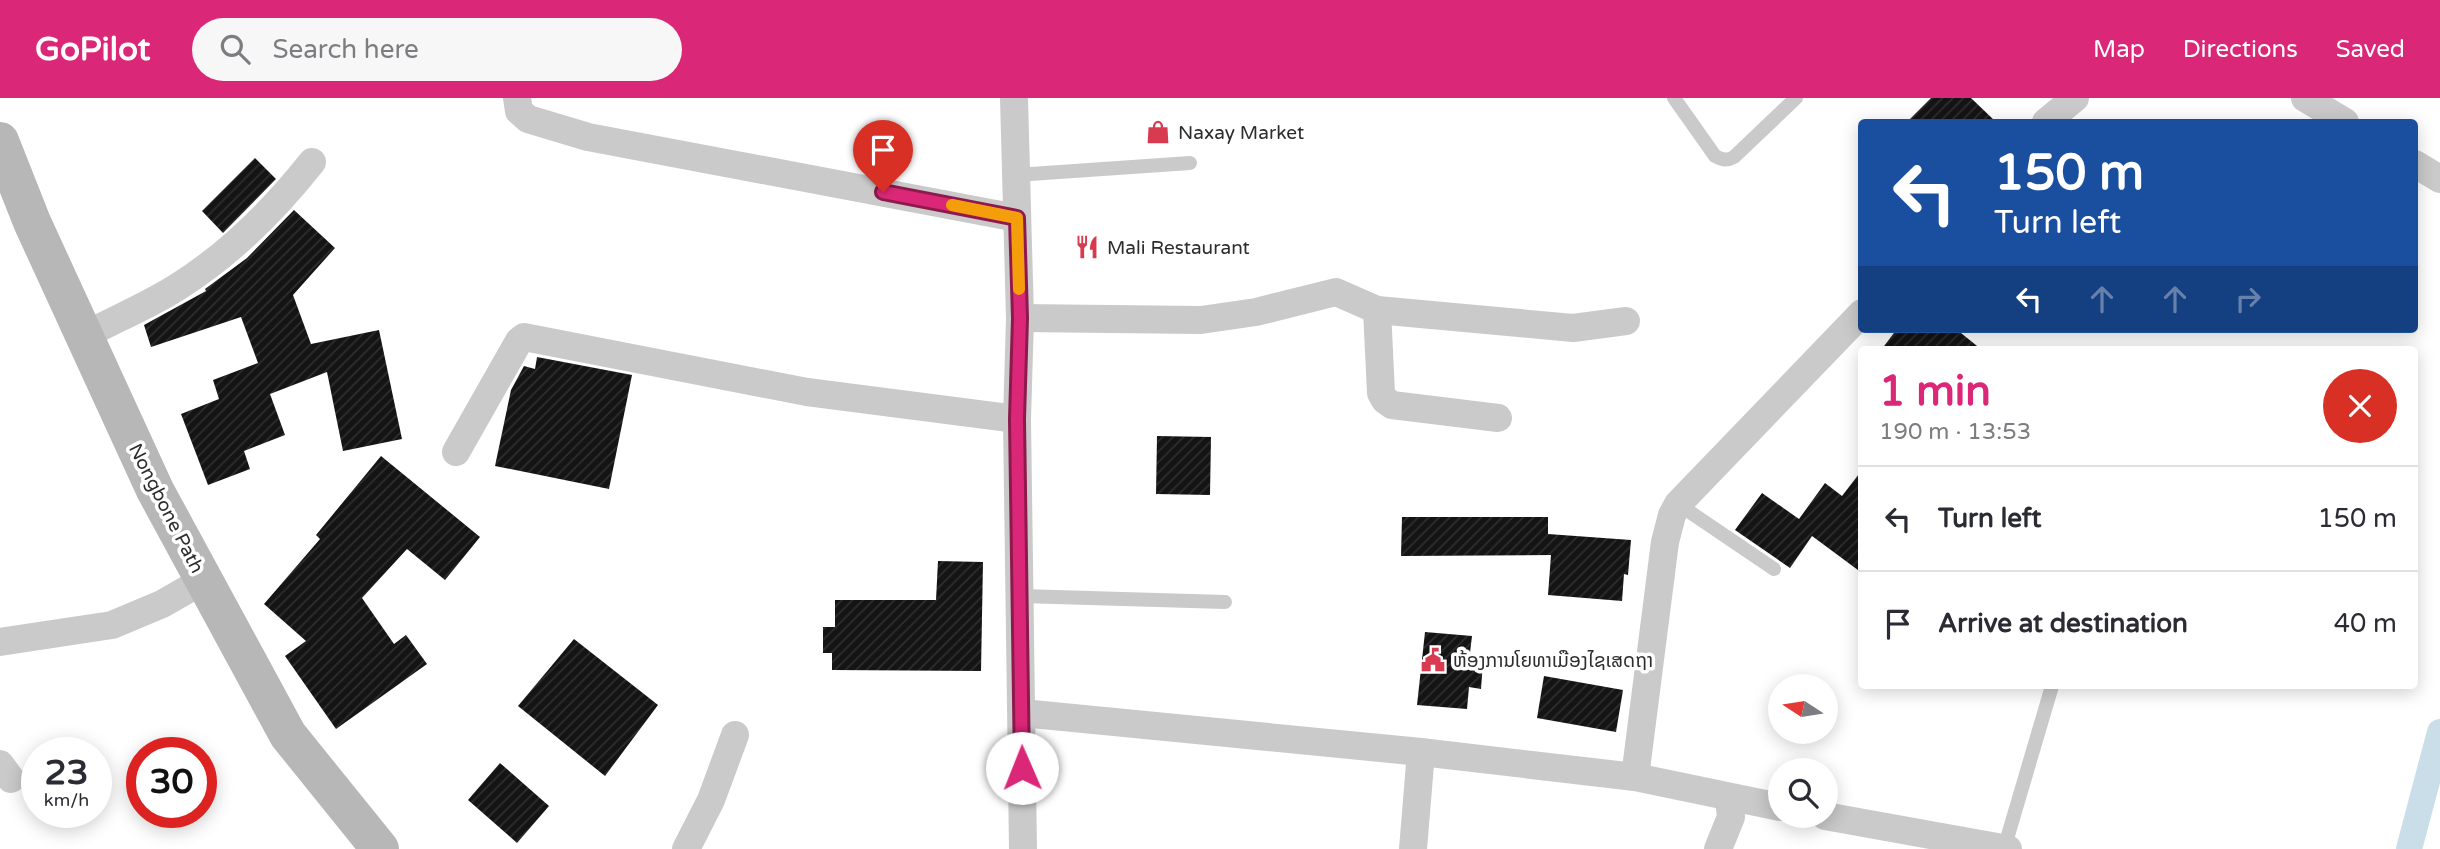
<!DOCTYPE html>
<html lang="en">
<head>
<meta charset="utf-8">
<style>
	body { margin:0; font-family:"Varela Round","Noto Sans Lao",sans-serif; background:#f7f7f7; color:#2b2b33; height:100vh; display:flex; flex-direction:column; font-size:26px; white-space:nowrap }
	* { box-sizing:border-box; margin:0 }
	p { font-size:23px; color:#7c7c81 }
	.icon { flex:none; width:38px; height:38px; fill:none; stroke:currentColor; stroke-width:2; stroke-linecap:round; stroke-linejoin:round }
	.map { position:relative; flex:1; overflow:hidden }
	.panel { position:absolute; left:1858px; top:248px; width:560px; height:343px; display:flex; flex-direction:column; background:#fff; border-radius:7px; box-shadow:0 4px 18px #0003 }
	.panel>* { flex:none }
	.top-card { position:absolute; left:1858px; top:21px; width:560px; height:214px; border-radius:7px; box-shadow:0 4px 18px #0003; background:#1a4fa0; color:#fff; overflow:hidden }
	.needle { width:46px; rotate:282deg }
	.tools { position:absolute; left:1768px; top:576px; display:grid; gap:14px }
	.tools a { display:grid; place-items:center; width:70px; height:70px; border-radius:50%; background:#fff; box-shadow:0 4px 18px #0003; font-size:35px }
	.speed { position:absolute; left:21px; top:639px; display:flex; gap:14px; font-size:35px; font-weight:700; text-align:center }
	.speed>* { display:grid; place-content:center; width:91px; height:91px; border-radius:50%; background:#fff; box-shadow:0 4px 18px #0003; line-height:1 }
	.speed small { font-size:18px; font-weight:400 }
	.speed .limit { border:10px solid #d22; background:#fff; color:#111 }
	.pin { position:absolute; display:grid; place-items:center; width:60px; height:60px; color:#fff; margin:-72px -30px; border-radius:50% 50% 50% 0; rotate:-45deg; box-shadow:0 0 7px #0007 }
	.pin .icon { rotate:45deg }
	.me { position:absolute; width:77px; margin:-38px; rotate:359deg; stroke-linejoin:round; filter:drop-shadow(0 0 5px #0008) }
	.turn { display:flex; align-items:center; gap:24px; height:147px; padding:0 21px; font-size:32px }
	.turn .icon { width:91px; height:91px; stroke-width:2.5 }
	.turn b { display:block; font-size:49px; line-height:60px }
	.lanes { display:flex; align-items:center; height:66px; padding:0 21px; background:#0003; justify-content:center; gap:35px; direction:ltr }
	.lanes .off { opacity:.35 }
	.round { display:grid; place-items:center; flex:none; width:74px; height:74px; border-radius:37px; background:#f7f7f7 }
	.headline { display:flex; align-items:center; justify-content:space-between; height:119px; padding:0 21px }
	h1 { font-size:42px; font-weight:700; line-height:52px; color:#db2777 }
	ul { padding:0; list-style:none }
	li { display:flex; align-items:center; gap:21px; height:105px; padding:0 21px; border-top:2px solid #e1e1e2 }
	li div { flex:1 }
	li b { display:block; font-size:26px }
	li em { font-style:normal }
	header { display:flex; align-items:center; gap:42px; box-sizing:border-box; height:98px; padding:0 35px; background:#db2777; color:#fff }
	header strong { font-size:33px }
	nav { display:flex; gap:38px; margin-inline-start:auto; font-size:24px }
	.search { width:490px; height:63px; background:#f7f7f7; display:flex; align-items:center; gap:18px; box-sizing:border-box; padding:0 24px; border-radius:38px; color:#7c7c81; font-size:26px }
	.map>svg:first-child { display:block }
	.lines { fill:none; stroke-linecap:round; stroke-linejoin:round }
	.canal { stroke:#c9dee8; stroke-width:26 }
	.building { fill:url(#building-hatch) }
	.lane { stroke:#cacaca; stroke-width:14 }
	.street { stroke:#cacaca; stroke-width:28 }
	.secondary { stroke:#b7b7b7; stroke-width:38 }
	.route-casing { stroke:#8e194d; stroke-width:18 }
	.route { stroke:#db2777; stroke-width:12 }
	.slow { stroke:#f59e0b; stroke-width:12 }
	.labels { text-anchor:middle; stroke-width:7; stroke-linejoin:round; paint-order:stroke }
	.poi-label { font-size:19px; fill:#2d2d2d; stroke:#fff; text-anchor:start }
	.street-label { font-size:19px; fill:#2d2d2d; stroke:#fff }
</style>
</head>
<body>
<header>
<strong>GoPilot</strong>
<div class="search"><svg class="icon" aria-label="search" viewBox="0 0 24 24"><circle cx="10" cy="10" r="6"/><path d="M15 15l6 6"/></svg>Search here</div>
<nav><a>Map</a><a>Directions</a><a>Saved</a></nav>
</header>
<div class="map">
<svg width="2440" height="751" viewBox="0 0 2440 751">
	<defs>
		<pattern id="building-hatch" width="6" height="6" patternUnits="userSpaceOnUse" patternTransform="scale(1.75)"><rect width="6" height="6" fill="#141414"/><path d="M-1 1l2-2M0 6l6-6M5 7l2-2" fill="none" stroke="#2e2e2e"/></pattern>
	</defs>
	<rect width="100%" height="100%" fill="#fff"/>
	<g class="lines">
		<polyline class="canal" points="2409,751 2440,634"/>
	</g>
	<g class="building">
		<polygon points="1931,0 1971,0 1996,24 1907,24"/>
		<polygon points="255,60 276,81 223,135 202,113"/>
		<polygon points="294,112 335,150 293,197 311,246 379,232 402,341 343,353 327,274 270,296 285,337 244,353 250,371 208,387 181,316 219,301 213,282 258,265 241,219 151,249 144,227 206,193 205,191 247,160"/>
		<polygon points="1897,231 1956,231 1982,252 1881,252"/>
		<polygon points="537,259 632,277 609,391 495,368 511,292 524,268 535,271"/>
		<polygon points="1157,338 1211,339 1210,397 1156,396"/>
		<polygon points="381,358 480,439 445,482 407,451 362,500 394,546 406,537 427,566 336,631 285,558 306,543 264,506 320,441 316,437"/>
		<polygon points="1862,372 1862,475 1812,438 1790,470 1735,432 1762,395 1799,421 1825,385 1842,398"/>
		<polygon points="1402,419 1548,419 1548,436 1631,442 1628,477 1624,476 1622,503 1548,497 1551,457 1401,458"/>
		<polygon points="938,463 983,464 981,573 832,572 832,555 823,555 823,529 835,529 835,502 936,502"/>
		<polygon points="1425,534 1472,538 1469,563 1483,564 1481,591 1469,589 1467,611 1417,607"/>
		<polygon points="574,541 658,607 605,678 518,608"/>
		<polygon points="1544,578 1623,592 1616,634 1537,620"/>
		<polygon points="500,665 549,708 517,745 468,702"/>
	</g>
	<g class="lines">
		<g class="lane">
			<path d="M1674,0L1715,58C1722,62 1727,63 1734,59L1796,0"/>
			<polyline points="1015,77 1190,65"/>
			<polyline points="1678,406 1774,471"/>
			<polyline points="1021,498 1225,504"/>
			<polyline points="2004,751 2052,588"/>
		</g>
		<g class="street">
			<polyline points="517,0 519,13 528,21 588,39 1017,120"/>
			<polyline points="1014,0 1020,220 1017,321 1023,751"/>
			<polyline points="2305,0 2345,24"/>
			<polyline points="2046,24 2075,0"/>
			<polyline points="2415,66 2440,81"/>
			<polyline points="1377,212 1381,295 1385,302 1392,307 1498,320"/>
			<polyline points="1020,220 1201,222 1256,214 1336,194 1377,212 1573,230 1626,223"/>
			<path d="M84,238C115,221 150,207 179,188C231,155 274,112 312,64"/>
			<polyline points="456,354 519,243 524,239 807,294 1017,321"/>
			<polyline points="0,544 112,527 162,506 204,482"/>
			<polyline points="1022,615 1421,654 1635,679 1780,709"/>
			<polyline points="0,666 11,681"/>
			<polyline points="1635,679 1665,444 1672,417 1678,406 1862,215"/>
			<polyline points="1825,718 2008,751"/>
			<polyline points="686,751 711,702 735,637"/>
			<polyline points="1413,751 1421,654"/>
			<polyline points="1718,751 1731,719 1729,700"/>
		</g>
		<polyline class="secondary" points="0,43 32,124 155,392 288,637 380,751"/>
	</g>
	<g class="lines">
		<g class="route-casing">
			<polyline id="route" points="883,94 1017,120 1020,220 1017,321 1022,670"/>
		</g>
		<use href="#route" class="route"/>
		<polyline class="slow" points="952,107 1017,120 1019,191"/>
	</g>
	<defs>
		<g id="shop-bare" transform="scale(1.89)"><path d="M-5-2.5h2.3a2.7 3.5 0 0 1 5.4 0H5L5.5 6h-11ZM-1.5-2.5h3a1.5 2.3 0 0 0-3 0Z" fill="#d83b50" stroke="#fff" stroke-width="2.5" paint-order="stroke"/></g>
		<g id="restaurant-bare" transform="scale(1.89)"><path d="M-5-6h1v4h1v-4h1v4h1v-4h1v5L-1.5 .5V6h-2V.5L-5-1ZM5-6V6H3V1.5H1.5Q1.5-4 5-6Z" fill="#d83b50" stroke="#fff" stroke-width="2.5" paint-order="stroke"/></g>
		<g id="civic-bare" transform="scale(1.89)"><path d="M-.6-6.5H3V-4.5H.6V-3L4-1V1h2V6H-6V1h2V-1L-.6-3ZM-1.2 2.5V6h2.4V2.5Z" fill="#d83b50" stroke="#fff" stroke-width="2.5" paint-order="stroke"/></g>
	</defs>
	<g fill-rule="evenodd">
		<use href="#shop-bare" x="1158" y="34"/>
		<use href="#restaurant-bare" x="1087" y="149"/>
		<use href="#civic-bare" x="1433" y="562"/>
	</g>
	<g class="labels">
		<g class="poi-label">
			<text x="1178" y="41">Naxay Market</text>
			<text x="1107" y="156">Mali Restaurant</text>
			<text x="1453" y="569">ຫ້ອງການໂຍທາເມືອງໄຊເສດຖາ</text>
		</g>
		<g class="street-label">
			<text transform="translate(167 410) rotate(63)" y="7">Nongbone Path</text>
		</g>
	</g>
</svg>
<div class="tools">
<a><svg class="needle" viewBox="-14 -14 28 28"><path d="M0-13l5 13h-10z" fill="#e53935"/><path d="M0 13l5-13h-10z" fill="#7c7c81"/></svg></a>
<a><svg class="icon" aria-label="search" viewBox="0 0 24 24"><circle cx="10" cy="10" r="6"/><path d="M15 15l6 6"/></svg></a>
</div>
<div class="speed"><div>23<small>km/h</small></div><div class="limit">30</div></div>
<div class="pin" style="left:883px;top:94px;background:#d93025"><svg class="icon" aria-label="arrive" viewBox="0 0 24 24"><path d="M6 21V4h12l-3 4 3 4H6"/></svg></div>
<svg class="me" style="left:1022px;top:670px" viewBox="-20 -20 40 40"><circle r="19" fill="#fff"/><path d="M0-13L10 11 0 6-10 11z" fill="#db2777"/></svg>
<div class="top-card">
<div class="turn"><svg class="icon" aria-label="left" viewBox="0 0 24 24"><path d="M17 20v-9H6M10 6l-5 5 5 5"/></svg><div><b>150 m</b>Turn left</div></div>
<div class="lanes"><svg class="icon" aria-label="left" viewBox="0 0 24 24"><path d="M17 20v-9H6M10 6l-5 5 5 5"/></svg><svg class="icon off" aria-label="ahead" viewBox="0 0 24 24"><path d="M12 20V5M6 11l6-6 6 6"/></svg><svg class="icon off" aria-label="ahead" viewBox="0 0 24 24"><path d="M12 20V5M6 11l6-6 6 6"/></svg><svg class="icon off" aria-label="right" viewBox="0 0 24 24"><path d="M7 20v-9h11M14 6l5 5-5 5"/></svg></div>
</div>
<section class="panel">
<div class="headline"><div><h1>1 min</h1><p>190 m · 13:53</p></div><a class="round" style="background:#d93025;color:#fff"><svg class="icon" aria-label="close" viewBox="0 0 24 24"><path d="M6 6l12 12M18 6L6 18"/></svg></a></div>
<ul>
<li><svg class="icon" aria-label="left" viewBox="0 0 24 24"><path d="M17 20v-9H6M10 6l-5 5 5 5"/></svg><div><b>Turn left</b></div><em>150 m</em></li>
<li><svg class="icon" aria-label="arrive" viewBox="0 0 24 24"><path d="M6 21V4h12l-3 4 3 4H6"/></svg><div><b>Arrive at destination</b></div><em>40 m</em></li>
</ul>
</section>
</div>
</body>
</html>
